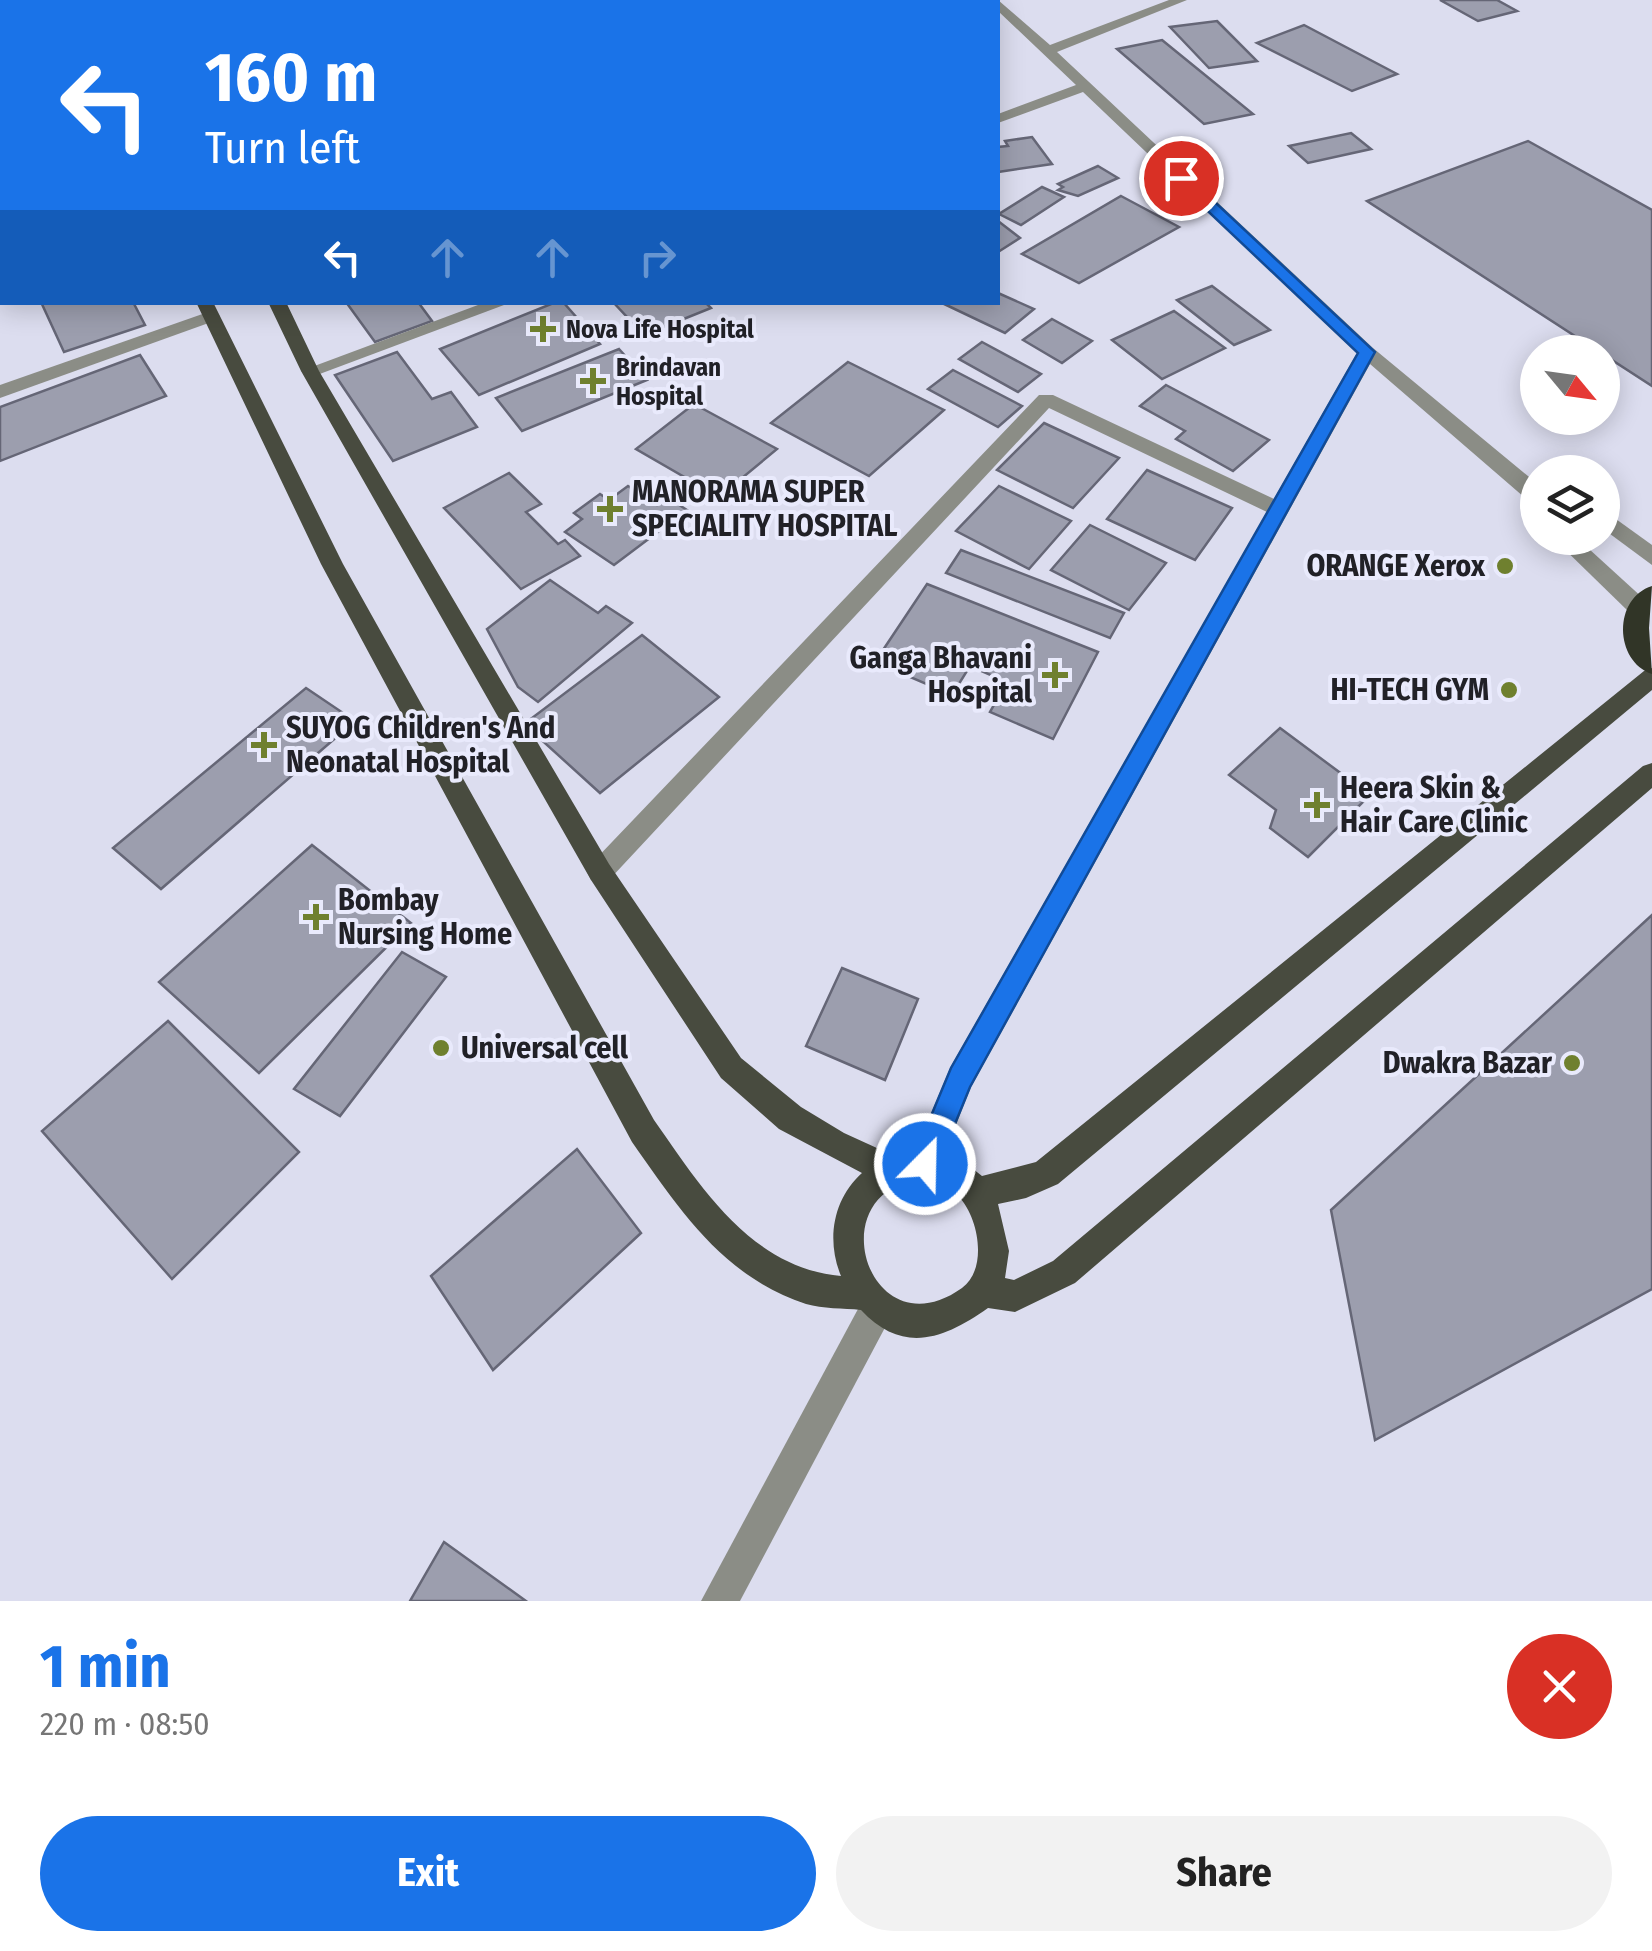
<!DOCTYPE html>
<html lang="en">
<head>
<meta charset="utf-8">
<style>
	body { margin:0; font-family:"Fira Sans Condensed",sans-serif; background:#f2f2f2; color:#222; height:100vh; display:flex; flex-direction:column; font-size:38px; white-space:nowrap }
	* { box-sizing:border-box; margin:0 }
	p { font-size:32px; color:#767676 }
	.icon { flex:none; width:55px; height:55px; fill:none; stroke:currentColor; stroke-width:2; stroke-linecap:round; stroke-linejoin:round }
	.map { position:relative; height:1601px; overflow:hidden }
	.sheet { display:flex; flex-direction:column; background:#fff; flex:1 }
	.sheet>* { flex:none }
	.banner { position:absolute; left:0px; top:0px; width:1000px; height:305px; box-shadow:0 5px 25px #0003; background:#1a73e8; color:#fff; overflow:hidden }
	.needle { width:65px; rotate:119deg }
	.tools { position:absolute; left:1520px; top:335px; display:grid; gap:20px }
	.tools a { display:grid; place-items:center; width:100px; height:100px; border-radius:50%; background:#fff; box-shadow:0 5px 25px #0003; font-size:50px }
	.pin { position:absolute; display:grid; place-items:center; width:85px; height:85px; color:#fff; margin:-42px; border:5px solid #fff; border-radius:50%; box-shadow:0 2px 10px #0007 }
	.me { position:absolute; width:110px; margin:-55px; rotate:23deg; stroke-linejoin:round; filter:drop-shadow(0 0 8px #0008) }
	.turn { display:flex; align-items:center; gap:35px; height:210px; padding:0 40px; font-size:45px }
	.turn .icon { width:130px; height:130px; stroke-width:2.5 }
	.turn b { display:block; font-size:70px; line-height:85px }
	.lanes { display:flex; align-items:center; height:95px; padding:0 40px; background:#0003; justify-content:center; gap:50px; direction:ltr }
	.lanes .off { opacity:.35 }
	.round { display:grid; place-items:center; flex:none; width:105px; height:105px; border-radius:52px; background:#f2f2f2 }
	.headline { display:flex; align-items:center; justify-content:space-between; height:170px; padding:0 40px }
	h1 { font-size:60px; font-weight:700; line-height:75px; color:#1a73e8 }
	.cta { display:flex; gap:20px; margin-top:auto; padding:20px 40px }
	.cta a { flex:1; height:115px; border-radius:60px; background:#1a73e8; color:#fff; font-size:40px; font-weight:700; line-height:115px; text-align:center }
	.cta a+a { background:#f2f2f2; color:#222 }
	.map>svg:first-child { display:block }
	.building { fill:#9c9eae; stroke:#656676; stroke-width:2.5 }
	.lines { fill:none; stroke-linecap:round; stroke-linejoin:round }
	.minor { fill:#8b8d86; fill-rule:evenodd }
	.major { fill:#484b3f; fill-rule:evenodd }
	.highway { fill:#313527; fill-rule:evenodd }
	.route { fill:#1a73e8; stroke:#114b97; stroke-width:2.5 }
	.poi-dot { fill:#6f802f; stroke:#e9eafc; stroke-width:4 }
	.labels { text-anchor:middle; stroke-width:8; stroke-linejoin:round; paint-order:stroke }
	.far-poi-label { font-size:25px; font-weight:bold; fill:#212127; stroke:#e9eafc; text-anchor:start }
	.poi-label { font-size:30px; font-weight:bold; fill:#212127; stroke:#e9eafc; text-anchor:start }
</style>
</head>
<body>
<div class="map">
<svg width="1652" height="1601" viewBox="0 0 1652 1601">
	<rect width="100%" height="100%" fill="#dcddef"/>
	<g class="building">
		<polygon points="1440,0 1497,0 1517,11 1478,21"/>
		<polygon points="1217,21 1257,61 1209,68 1170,27"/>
		<polygon points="1304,25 1397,74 1352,91 1257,43"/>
		<polygon points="1162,40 1253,114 1204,124 1117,49"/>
		<polygon points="1351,133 1371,149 1308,163 1289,146"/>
		<polygon points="1032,137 1052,164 998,172 998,147 1008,146 1005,141"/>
		<polygon points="1528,141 1652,210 1652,386 1367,201"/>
		<polygon points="1098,166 1118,178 1078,196 1058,190 1063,187 1058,184"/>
		<polygon points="1042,187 1064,197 1021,225 999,214"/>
		<polygon points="1121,196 1179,227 1079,283 1022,254"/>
		<polygon points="998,221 1020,238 998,252"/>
		<polygon points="1212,286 1270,330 1234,345 1177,300"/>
		<polygon points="998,293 1034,309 1005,333 940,302 998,302"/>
		<polygon points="41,302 133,302 145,325 64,352"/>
		<polygon points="346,302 418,302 432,321 375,342"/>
		<polygon points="556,302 563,302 600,344 479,395 440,349"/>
		<polygon points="613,302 705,302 711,308 644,335"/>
		<polygon points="1174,311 1225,348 1162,379 1112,340"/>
		<polygon points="1052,319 1092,341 1062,363 1023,340"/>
		<polygon points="982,342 1041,374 1018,392 959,359"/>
		<polygon points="619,349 647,380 522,431 496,398"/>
		<polygon points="397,352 432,399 451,392 477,427 393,461 335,375"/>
		<polygon points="140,355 166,396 0,461 0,407"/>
		<polygon points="848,362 944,410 869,476 771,423"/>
		<polygon points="953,370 1022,406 998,427 928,389"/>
		<polygon points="1166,385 1269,440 1233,471 1176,439 1185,431 1140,406"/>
		<polygon points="694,404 777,449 719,497 636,449"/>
		<polygon points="1044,423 1119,458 1073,508 997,470"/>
		<polygon points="1147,470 1232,508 1195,560 1107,519"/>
		<polygon points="509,473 541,504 526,512 558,544 565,540 580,556 521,589 444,508"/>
		<polygon points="628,486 657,505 667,497 687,510 614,565 565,532 582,519 574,513 600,494 609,500"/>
		<polygon points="999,486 1071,521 1029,569 956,531"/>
		<polygon points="1090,525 1166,563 1129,610 1051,570"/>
		<polygon points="961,550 1124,613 1110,638 946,573"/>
		<polygon points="550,580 598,613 606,606 632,623 538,702 518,687 487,629"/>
		<polygon points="927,584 1098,652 1053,739 990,712 1007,682 970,666 952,695 875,662"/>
		<polygon points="642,635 719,697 600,793 524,724"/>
		<polygon points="306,688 355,721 161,889 113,848"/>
		<polygon points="1280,728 1370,795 1308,857 1270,828 1276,810 1229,775"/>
		<polygon points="312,845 411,923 259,1073 159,982"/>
		<polygon points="1652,915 1652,1289 1375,1440 1331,1210"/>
		<polygon points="402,952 446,977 340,1116 294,1089"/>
		<polygon points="842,968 918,999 885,1080 806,1046"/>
		<polygon points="168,1021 299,1152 172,1279 42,1131"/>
		<polygon points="577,1149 641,1233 493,1370 431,1276"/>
		<polygon points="444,1542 526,1601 410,1601"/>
	</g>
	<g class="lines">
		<g class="minor">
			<polygon points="355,0 367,0 368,2 356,2"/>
			<polygon points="588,0 601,0 602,2 589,2"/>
			<polygon points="998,0 1050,45 1169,0 1187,0 1057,52 1373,348 1534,481 1538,509 1370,364 971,1087 936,1175 925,1179 914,1175 910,1164 950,1068 1267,512 1049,408 609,880 600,884 591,880 587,872 591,864 1039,395 1053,395 1274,499 1357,353 1083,92 998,123 998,114 1076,85 998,11 998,2 993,2"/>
			<polygon points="486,302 512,302 317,375 310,377 301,371"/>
			<polygon points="211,311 220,316 217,320 0,398 0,385"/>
			<polygon points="1602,509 1652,545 1652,565 1602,528"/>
			<polygon points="1553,538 1577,538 1645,600 1648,606 1645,612 1629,612"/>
			<polygon points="877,1292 889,1296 893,1308 889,1320 740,1601 701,1601 865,1296"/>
		</g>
		<g class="major">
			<polygon points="50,0 62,0 63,2 51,2"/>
			<polygon points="102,0 115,0 116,2 103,2"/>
			<path d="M196,302H213L343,564L654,1120C701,1187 751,1268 841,1276C826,1240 833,1199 862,1173L779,1129L721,1078L591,880L301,371L268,302H286L319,371L609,864L741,1058L801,1107L844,1133L890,1154L925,1149L968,1165L982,1176L1036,1162L1644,671L1652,668V690L1058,1184L1026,1198L998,1204L1009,1251L1005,1278L1014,1280L1053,1261L1643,766L1652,763V788L1075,1283L1015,1312L988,1308C944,1339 903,1355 861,1310C843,1308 823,1309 806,1304C722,1276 680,1210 632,1142L321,564ZM925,1179C938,1184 949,1187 959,1197C979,1218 988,1269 962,1288C868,1355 816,1187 925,1179Z"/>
		</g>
		<path class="highway" d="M1652,586L1649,628L1652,674C1614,661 1613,598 1652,586Z"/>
	</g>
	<polygon class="route" points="1176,175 1186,175 1375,352 970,1087 935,1173 925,1177 915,1173 911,1164 951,1068 1358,353 1176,181"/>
	<g class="poi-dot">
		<path d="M538 314h10v10h10v10h-10v10h-10v-10h-10v-10h10z"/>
		<path d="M588 366h10v10h10v10h-10v10h-10v-10h-10v-10h10z"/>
		<path d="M605 494h10v10h10v10h-10v10h-10v-10h-10v-10h10z"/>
		<circle cx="1505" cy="566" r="10"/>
		<path d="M1050 660h10v10h10v10h-10v10h-10v-10h-10v-10h10z"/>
		<circle cx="1509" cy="690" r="10"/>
		<path d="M259 730h10v10h10v10h-10v10h-10v-10h-10v-10h10z"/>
		<path d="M1312 790h10v10h10v10h-10v10h-10v-10h-10v-10h10z"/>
		<path d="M311 902h10v10h10v10h-10v10h-10v-10h-10v-10h10z"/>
		<circle cx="441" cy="1048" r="10"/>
		<circle cx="1572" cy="1063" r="10"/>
	</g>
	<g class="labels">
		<g class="far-poi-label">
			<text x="566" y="338">Nova Life Hospital</text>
			<text x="616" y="376">Brindavan<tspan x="616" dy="29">Hospital</tspan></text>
		</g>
		<g class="poi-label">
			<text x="632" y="502">MANORAMA SUPER<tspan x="632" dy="34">SPECIALITY HOSPITAL</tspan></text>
			<text x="1485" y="576" text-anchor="end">ORANGE Xerox</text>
			<text x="1032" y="668" text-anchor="end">Ganga Bhavani<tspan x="1032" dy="34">Hospital</tspan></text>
			<text x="1489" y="700" text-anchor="end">HI-TECH GYM</text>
			<text x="286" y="738">SUYOG Children's And<tspan x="286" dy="34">Neonatal Hospital</tspan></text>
			<text x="1340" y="798">Heera Skin &amp;<tspan x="1340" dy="34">Hair Care Clinic</tspan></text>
			<text x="338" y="910">Bombay<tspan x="338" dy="34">Nursing Home</tspan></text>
			<text x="461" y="1058">Universal cell</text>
			<text x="1552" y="1073" text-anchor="end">Dwakra Bazar</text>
		</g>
	</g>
</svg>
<div class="tools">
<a><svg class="needle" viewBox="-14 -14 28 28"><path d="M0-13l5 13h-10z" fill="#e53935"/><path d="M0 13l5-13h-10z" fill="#767676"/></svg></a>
<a><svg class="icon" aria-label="layers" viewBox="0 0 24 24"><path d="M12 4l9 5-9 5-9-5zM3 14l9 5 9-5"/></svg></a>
</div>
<div class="pin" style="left:1181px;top:178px;background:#d93025"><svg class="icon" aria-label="arrive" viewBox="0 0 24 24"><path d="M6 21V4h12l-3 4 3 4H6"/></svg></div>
<svg class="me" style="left:925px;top:1164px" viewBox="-20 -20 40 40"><circle r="17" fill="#1a73e8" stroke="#fff" stroke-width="3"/><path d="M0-11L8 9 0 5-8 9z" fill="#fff"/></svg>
<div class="banner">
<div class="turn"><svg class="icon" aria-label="left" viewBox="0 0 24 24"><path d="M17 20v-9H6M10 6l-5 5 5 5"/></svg><div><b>160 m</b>Turn left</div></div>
<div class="lanes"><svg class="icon" aria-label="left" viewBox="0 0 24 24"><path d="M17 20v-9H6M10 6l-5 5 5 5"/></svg><svg class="icon off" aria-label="ahead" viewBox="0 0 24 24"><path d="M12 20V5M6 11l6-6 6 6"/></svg><svg class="icon off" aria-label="ahead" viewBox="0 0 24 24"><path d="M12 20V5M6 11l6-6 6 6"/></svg><svg class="icon off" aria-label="right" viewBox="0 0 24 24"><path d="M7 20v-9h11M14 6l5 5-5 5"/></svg></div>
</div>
</div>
<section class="sheet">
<div class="headline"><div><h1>1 min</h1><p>220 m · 08:50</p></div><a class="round" style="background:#d93025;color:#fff"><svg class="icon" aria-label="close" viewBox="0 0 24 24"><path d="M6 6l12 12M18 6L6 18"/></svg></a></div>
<div class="cta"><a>Exit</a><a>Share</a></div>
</section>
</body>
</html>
